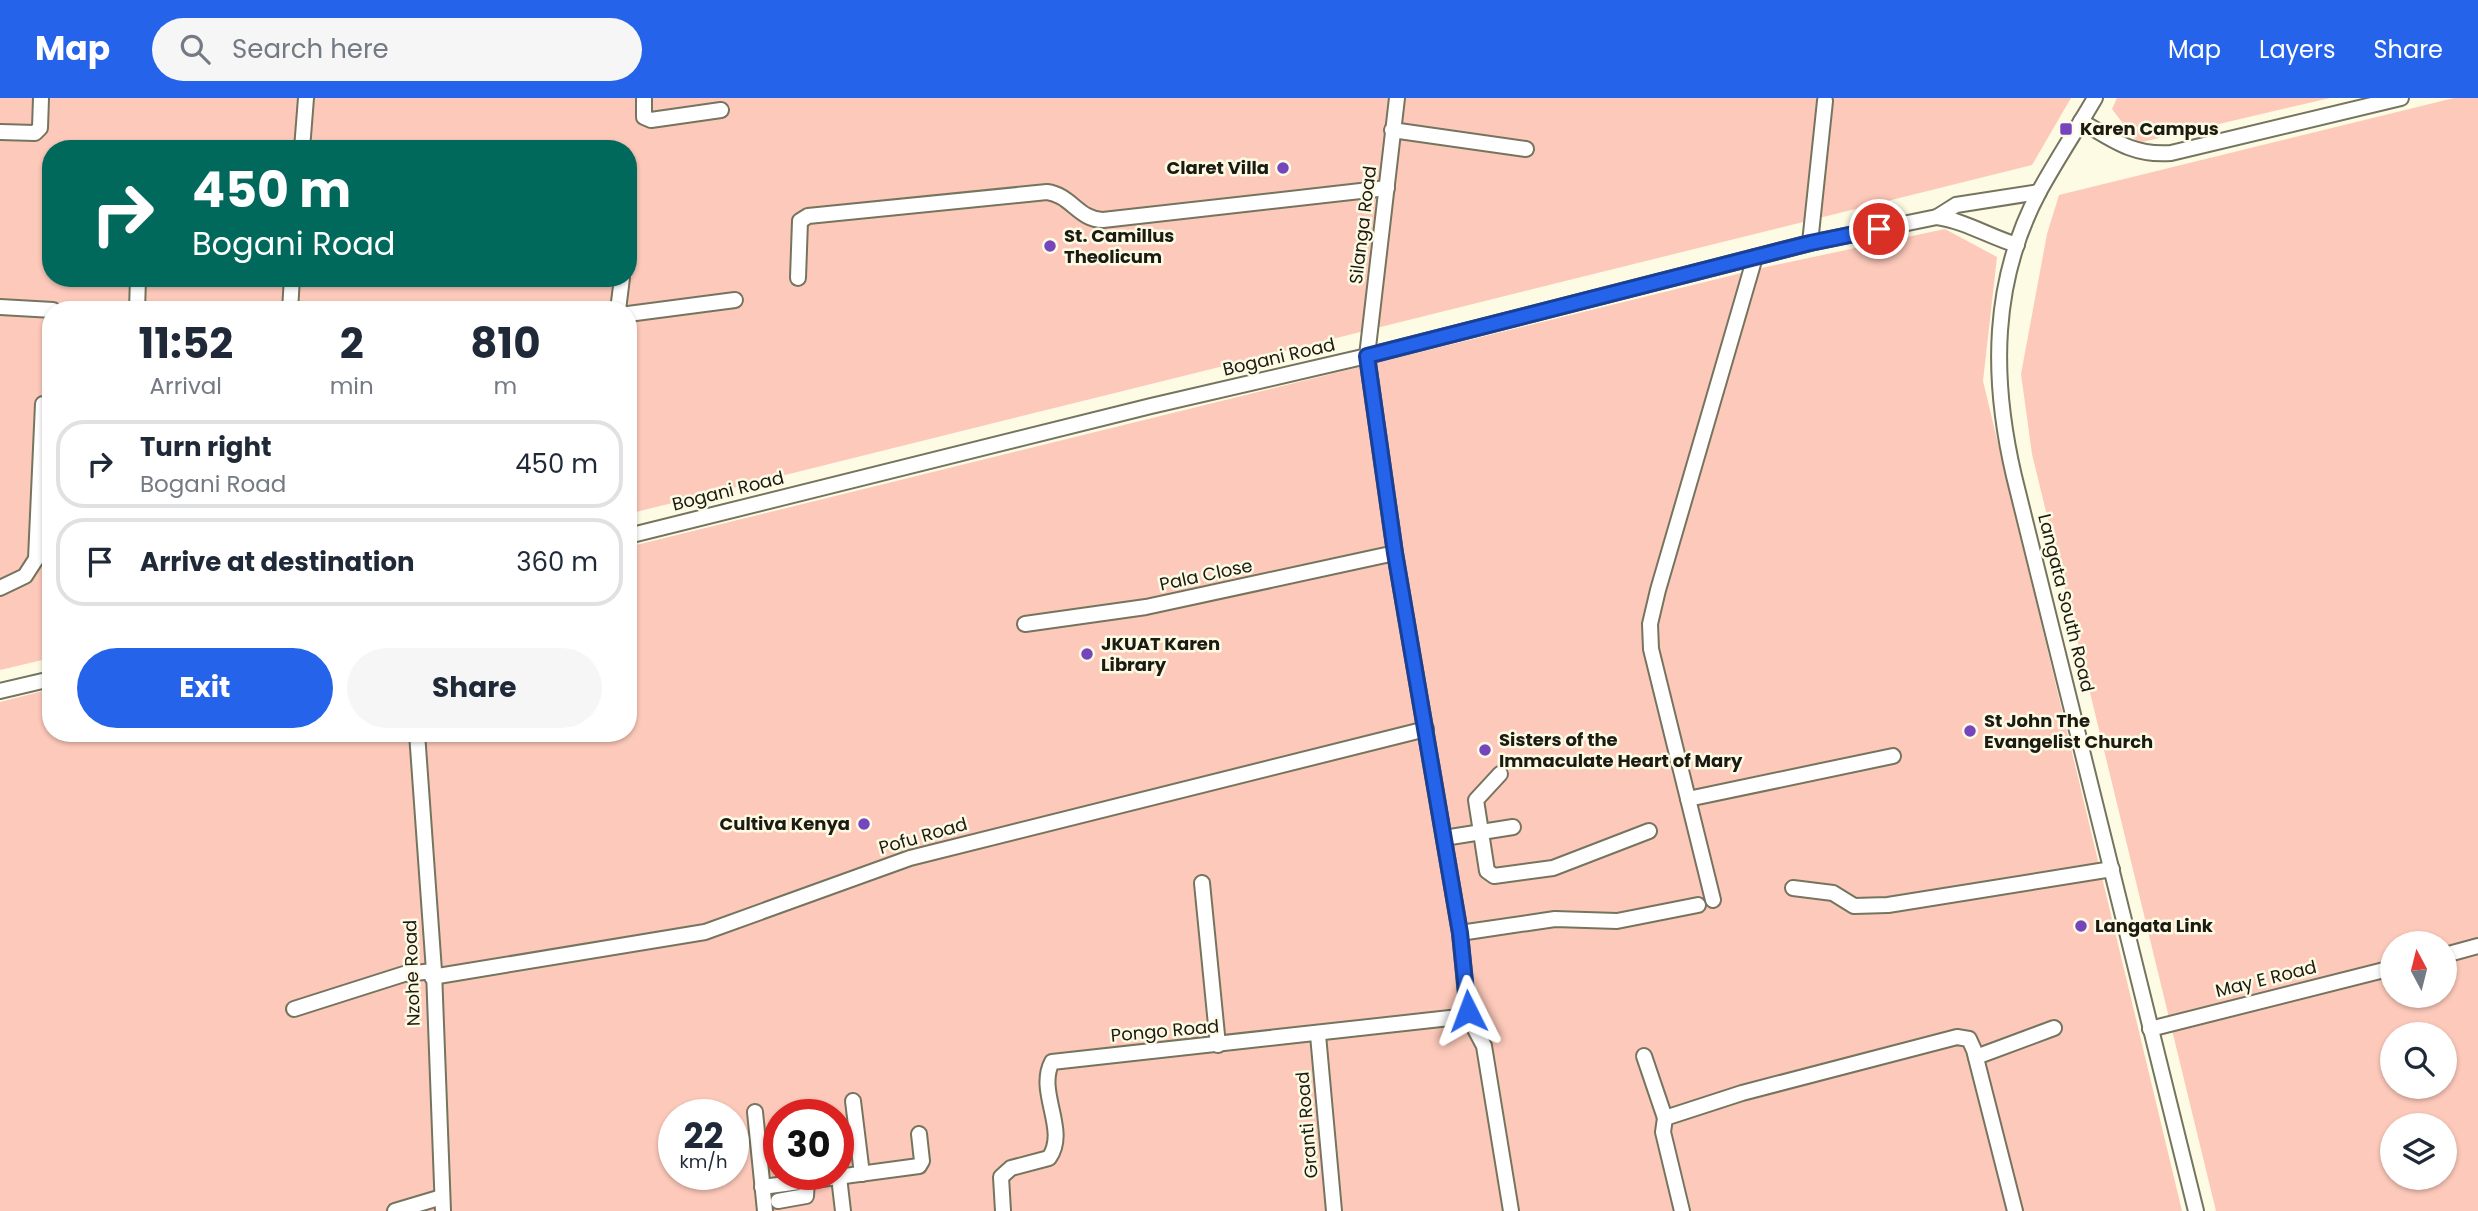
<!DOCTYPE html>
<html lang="en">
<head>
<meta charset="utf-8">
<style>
	body { margin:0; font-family:Poppins,sans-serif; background:#f6f6f7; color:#1f2937; height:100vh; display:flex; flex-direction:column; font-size:26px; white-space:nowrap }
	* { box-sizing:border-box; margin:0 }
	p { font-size:23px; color:#747a83 }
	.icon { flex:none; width:38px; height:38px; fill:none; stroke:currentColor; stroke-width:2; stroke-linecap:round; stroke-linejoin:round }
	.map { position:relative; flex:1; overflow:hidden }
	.panel { position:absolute; left:42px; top:203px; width:595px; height:441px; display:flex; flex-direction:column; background:#fff; border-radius:28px; box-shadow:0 2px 5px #0004 }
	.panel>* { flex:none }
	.guide { position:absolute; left:42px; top:42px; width:595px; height:147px; border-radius:28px; box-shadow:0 2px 5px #0004; background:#00695c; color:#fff; overflow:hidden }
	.needle { width:46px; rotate:353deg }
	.controls { position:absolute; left:2380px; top:833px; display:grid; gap:14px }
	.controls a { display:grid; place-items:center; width:77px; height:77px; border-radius:50%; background:#fff; box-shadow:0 2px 5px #0004; font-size:35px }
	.speed { position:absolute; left:658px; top:1001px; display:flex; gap:14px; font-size:35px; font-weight:700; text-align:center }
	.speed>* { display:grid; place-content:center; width:91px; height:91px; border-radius:50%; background:#fff; box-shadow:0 2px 5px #0004; line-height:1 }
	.speed small { font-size:18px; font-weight:400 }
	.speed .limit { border:10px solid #d22; background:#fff; color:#111 }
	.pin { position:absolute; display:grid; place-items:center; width:60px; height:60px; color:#fff; margin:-30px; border:4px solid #fff; border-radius:50%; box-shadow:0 2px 7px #0007 }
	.me { position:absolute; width:77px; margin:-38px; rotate:357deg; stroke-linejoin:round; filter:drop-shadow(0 0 5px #0008) }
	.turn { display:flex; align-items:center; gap:24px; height:147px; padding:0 35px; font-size:32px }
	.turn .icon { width:91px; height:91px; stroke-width:2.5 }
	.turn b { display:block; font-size:49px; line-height:60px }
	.eta { display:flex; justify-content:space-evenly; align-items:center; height:119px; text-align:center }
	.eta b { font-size:42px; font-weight:700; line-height:49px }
	.button { display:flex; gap:14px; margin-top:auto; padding:14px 35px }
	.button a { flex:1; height:80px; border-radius:42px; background:#2563eb; color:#fff; font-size:28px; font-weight:700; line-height:80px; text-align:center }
	.button a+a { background:#f6f6f7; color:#1f2937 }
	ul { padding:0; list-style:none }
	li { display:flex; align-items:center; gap:21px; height:88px; margin:0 14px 10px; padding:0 21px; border:4px solid #e0e1e3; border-radius:28px }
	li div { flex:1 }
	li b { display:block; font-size:26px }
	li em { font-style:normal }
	header { display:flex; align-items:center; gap:42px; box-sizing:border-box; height:98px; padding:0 35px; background:#2563eb; color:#fff }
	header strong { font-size:33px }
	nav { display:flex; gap:38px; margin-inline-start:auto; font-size:24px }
	.search { width:490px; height:63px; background:#f6f6f7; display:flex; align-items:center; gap:18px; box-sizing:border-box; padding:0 24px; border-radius:38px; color:#747a83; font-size:26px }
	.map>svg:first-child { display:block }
	.green { fill:#fdc9ba; fill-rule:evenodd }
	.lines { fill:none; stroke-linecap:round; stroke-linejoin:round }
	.minor-casing { stroke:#75745f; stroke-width:18 }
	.minor { stroke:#fff; stroke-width:14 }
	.route-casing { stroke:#184099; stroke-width:18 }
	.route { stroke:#2563eb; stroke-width:12 }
	.poi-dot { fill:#7645bd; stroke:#fdfbe4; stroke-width:2.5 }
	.labels { text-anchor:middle; stroke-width:5; stroke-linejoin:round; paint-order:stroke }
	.poi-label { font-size:18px; font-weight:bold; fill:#1c1b13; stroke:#fdfbe4; text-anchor:start }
	.street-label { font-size:18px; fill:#1c1b13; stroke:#fdfbe4 }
</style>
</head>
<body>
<header>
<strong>Map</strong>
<div class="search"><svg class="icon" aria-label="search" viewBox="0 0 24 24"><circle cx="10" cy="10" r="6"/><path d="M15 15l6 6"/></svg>Search here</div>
<nav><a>Map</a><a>Layers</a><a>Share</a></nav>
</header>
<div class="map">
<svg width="2478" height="1113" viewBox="0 0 2478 1113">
	<rect width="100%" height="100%" fill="#fdfbe4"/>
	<g class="green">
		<path d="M0,0H2071L2032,67L628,416V212H51V560L0,572ZM51,51H628V180H51Z"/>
		<polygon points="2117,0 2330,0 2138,45 2112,11"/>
		<path d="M2454,0H2478V1113H2216L2032,356L2021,276L2047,136L2059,97ZM2392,845H2445V898H2392ZM2392,936H2445V989H2392ZM2392,1027H2445V1080H2392Z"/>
		<path d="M1945,131L1997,159L1983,283L2182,1113H0V604L51,591V635H628V449L1766,169ZM674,1017H733V1076H674ZM779,1017H838V1076H779Z"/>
	</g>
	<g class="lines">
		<g class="minor-casing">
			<g id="minor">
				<polyline points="644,0 644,19 651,22 721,12"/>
				<polyline points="1397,0 1367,258 1395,455 1460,835 1468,918 1484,948 1511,1113"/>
				<path d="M2095,0C2077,31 2057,61 2040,92C1991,183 1991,280 2014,378L2196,1113"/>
				<path d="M2081,23C2113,42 2133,58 2171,55L2401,0"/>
				<polyline points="1392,32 1526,51"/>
				<polyline points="0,34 35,35 40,30 41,0"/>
				<polyline points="302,51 306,0"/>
				<polyline points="1937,119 1956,107 2039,94"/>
				<polyline points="1810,145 1825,3"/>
				<path d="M798,180L800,123L808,118L1047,94C1071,97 1079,122 1103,122L1387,90"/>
				<polyline points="0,209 53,212"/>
				<polyline points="137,212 138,180"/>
				<polyline points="290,212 292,180"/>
				<polyline points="618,212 622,180"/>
				<polyline points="628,216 735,202"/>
				<path d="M628,438L1151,308L1367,258L1810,145L1937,119C1965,123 1990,139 2017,147"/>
				<polyline points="0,490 25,478 36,461 43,306"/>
				<polyline points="1025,526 1146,509 1395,455"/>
				<polyline points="0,593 51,581"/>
				<polyline points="417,635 434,873 443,1113"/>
				<polyline points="1500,676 1476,702 1487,773 1494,778 1553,770 1649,733"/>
				<polyline points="1688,701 1893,658"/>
				<polyline points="1444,740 1513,729"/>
				<polyline points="1202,785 1218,947"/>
				<polyline points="1793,790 1833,795 1854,808 1888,807 2112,771"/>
				<polyline points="1713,802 1651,551 1650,526 1658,492 1755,159"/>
				<polyline points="1460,835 1555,821 1617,823 1698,807"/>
				<polyline points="2445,857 2478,848"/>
				<polyline points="432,879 705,834 910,760 1426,631"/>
				<polyline points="294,911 404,876 434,873"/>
				<polyline points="2150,931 2392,870"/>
				<polyline points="1318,937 1334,1113"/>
				<polyline points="1644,958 1665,1020"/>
				<polyline points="1976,959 2054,930"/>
				<polyline points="853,1003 862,1076"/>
				<polyline points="755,1014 765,1113"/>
				<polyline points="839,1079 843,1113"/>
				<polyline points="762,1089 919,1068 922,1063 919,1036"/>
				<polyline points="778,1103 806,1098 807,1082"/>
				<polyline points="395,1113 442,1099"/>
				<path d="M1003,1113L1001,1079L1011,1070L1049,1060C1069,1032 1036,994 1052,964L1468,918"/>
				<polyline points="1682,1113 1663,1034 1665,1020 1742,995 1957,939 1969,941 1974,952 2015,1113"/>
			</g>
		</g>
		<use href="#minor" class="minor"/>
	</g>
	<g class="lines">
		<g class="route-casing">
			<polyline id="route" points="1468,913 1460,835 1395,455 1367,258 1810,145 1879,131"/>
		</g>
		<use href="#route" class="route"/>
	</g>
	<g class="poi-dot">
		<rect x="2059" y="24" width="14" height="14" rx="3.5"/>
		<circle cx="1283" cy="70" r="7"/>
		<circle cx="1050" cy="148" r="7"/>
		<circle cx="1087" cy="556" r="7"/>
		<circle cx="1970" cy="633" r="7"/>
		<circle cx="1485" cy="652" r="7"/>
		<circle cx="864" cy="726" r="7"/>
		<circle cx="2081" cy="828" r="7"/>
	</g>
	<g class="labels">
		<g class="poi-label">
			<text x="2080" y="37">Karen Campus</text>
			<text x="1269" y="76" text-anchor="end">Claret Villa</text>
			<text x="1064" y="144">St. Camillus<tspan x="1064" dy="21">Theolicum</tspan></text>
			<text x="1101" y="552">JKUAT Karen<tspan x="1101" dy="21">Library</tspan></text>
			<text x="1984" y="629">St John The<tspan x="1984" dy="21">Evangelist Church</tspan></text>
			<text x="1499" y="648">Sisters of the<tspan x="1499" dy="21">Immaculate Heart of Mary</tspan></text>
			<text x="850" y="732" text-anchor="end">Cultiva Kenya</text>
			<text x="2095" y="834">Langata Link</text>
		</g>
		<g class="street-label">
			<text transform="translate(1363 127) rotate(-83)" y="6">Silanga Road</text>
			<text transform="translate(1279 259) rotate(-13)" y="6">Bogani Road</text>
			<text transform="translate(728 393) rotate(-14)" y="6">Bogani Road</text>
			<text transform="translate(1206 477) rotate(-12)" y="6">Pala Close</text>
			<text transform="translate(2066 505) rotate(76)" y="6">Langata South Road</text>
			<text transform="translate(923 738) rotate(-16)" y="6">Pofu Road</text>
			<text transform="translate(412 875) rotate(-92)" y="6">Nzohe Road</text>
			<text transform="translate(2266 881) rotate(-14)" y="6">May E Road</text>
			<text transform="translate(1165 933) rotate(-5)" y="6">Pongo Road</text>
			<text transform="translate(1307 1027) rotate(-95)" y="6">Granti Road</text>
		</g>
	</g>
</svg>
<div class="controls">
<a><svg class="needle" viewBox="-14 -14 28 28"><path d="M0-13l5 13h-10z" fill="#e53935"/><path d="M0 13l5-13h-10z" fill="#747a83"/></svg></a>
<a><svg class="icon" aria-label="search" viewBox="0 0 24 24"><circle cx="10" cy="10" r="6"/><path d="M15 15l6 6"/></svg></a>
<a><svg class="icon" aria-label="layers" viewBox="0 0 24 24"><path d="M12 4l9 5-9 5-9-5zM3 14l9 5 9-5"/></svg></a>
</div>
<div class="speed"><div>22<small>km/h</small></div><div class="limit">30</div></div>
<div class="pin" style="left:1879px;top:131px;background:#d93025"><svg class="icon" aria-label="arrive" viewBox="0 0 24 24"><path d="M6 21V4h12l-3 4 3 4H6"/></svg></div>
<svg class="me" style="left:1468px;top:913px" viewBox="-20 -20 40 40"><path d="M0-17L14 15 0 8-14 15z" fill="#2563eb" stroke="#fff" stroke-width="4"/></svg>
<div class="guide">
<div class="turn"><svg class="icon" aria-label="right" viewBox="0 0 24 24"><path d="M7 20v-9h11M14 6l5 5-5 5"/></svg><div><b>450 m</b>Bogani Road</div></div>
</div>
<section class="panel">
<div class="eta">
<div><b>11:52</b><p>Arrival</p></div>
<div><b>2</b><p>min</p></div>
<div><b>810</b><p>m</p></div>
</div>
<ul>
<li><svg class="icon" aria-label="right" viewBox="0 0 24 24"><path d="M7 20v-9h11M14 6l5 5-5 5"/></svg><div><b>Turn right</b><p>Bogani Road</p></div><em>450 m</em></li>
<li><svg class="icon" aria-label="arrive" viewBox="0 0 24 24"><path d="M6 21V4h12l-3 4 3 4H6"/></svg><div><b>Arrive at destination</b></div><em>360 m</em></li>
</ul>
<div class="button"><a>Exit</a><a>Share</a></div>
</section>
</div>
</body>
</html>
